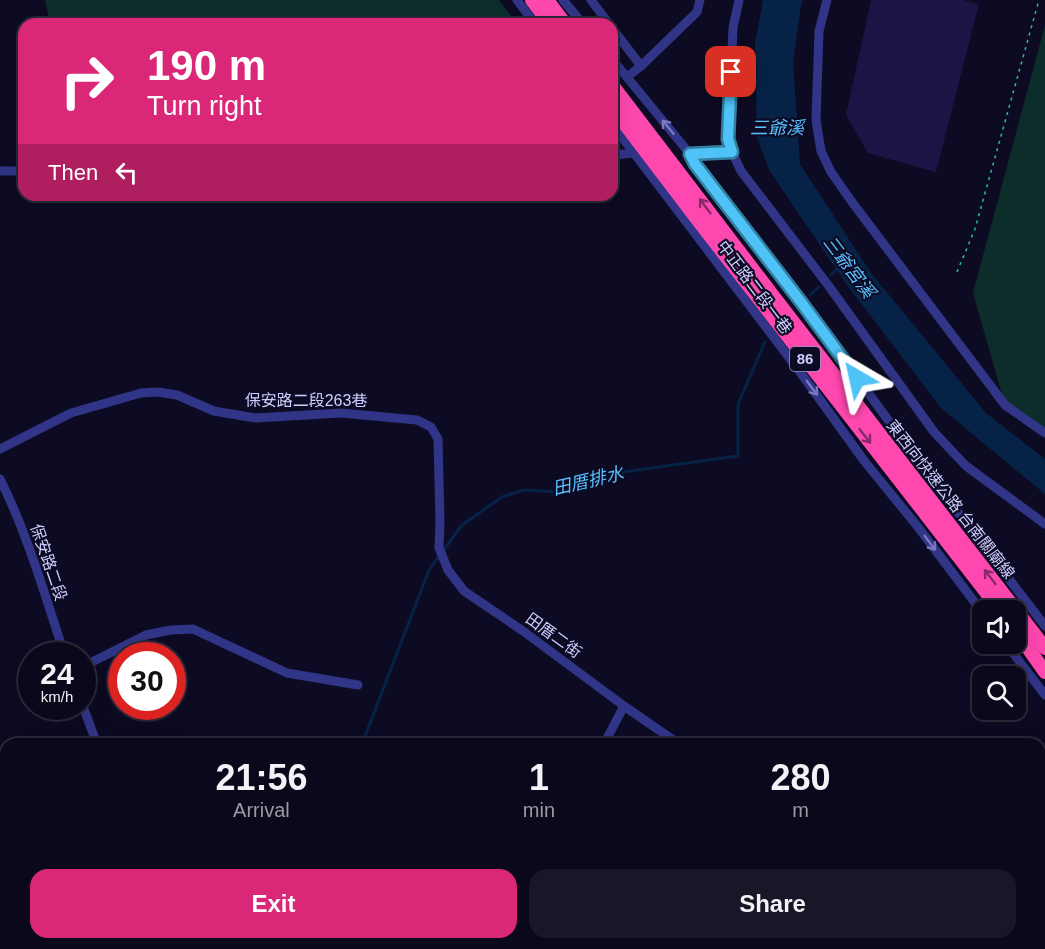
<!DOCTYPE html>
<html lang="en">
<head>
<meta charset="utf-8">
<style>
	body { margin:0; font-family:Helvetica,"Noto Sans TC",sans-serif; background:#181627; color:#f1f3f6; height:100vh; display:flex; flex-direction:column; font-size:22px; white-space:nowrap }
	* { box-sizing:border-box; margin:0 }
	p { font-size:20px; color:#999aa2 }
	.icon { flex:none; width:33px; height:33px; fill:none; stroke:currentColor; stroke-width:2; stroke-linecap:round; stroke-linejoin:round }
	.map { position:relative; flex:1; overflow:hidden }
	.sheet { position:absolute; left:0px; top:738px; width:1046px; height:212px; display:flex; flex-direction:column; background:#0a081a; border-radius:18px 18px 0 0; box-shadow:0 6px 24px #0002,0 0 0 2px #2a2939 }
	.sheet>* { flex:none }
	.top-card { position:absolute; left:18px; top:18px; width:600px; height:183px; border-radius:18px; box-shadow:0 6px 24px #0002,0 0 0 2px #2a2939; background:#db2777; color:#fff; overflow:hidden }
	.fabs { position:absolute; left:972px; top:600px; display:grid; gap:12px }
	.fabs a { display:grid; place-items:center; width:54px; height:54px; border-radius:12px; background:#0a081a; box-shadow:0 6px 24px #0002,0 0 0 2px #2a2939; font-size:30px }
	.speed { position:absolute; left:18px; top:642px; display:flex; gap:12px; font-size:30px; font-weight:700; text-align:center }
	.speed>* { display:grid; place-content:center; width:78px; height:78px; border-radius:50%; background:#0a081a; box-shadow:0 6px 24px #0002,0 0 0 2px #2a2939; line-height:1 }
	.speed small { font-size:15px; font-weight:400 }
	.speed .limit { border:9px solid #d22; background:#fff; color:#111 }
	.pin { position:absolute; display:grid; place-items:center; width:51px; height:51px; color:#fff; margin:-26px; border-radius:12px; box-shadow:0 3px 9px #0006 }
	.me { position:absolute; width:66px; margin:-33px; rotate:324deg; stroke-linejoin:round; filter:drop-shadow(0 0 4px #0008) }
	.turn { display:flex; align-items:center; gap:21px; height:126px; padding:0 30px; font-size:27px }
	.turn .icon { width:78px; height:78px; stroke-width:2.5 }
	.turn b { display:block; font-size:42px; line-height:51px }
	.then { display:flex; align-items:center; height:57px; padding:0 30px; background:#0003; gap:12px; font-size:22px }
	.eta { display:flex; justify-content:space-evenly; align-items:center; height:102px; text-align:center }
	.eta b { font-size:36px; font-weight:700; line-height:42px }
	.button { display:flex; gap:12px; margin-top:auto; padding:12px 30px }
	.button a { flex:1; height:69px; border-radius:18px; background:#db2777; color:#fff; font-size:24px; font-weight:700; line-height:69px; text-align:center }
	.button a+a { background:#181627; color:#f1f3f6 }
	.map>svg:first-child { display:block }
	.green { fill:#0d2d2a }
	.water { fill:#062347 }
	.lines { fill:none; stroke-linecap:round; stroke-linejoin:round }
	.stream { stroke:#062347; stroke-width:3 }
	.building { fill:#1b1546 }
	.path { stroke:#21bfa8; stroke-width:1.5; stroke-dasharray:3 4.5; stroke-linecap:butt }
	.minor { stroke:#313587; stroke-width:9 }
	.highway { stroke:#ff48af; stroke-width:14 }
	.oneway { stroke:#7879bd }
	.oneway2 { stroke:#862a69 }
	.route-casing { stroke:#337fa1; stroke-width:15 }
	.route { stroke:#4fc3f7; stroke-width:10 }
	.labels { text-anchor:middle; stroke-width:4.5; stroke-linejoin:round; paint-order:stroke }
	.shield { fill:#0d0b23; stroke:#9493bd; stroke-width:1.5 }
	.shield-label { font-size:15px; font-weight:bold; fill:#cecdff }
	.street-label { font-size:16px; fill:#cecdff; stroke:#0d0b23 }
	.water-label { font-size:18px; font-style:italic; fill:#5bc1ff; stroke:#0d0b23 }
</style>
</head>
<body>
<div class="map">
<svg width="1045" height="949" viewBox="0 0 1045 949">
	<rect width="100%" height="100%" fill="#0d0b23"/>
	<g class="green">
		<polygon points="45,0 499,0 517,24 50,24"/>
		<polygon points="1045,25 1045,433 1005,405 973,293"/>
	</g>
	<polygon class="water" points="763,0 803,0 801,5 793,62 800,164 871,273 986,413 1045,459 1045,494 941,408 847,285 769,170 757,138 755,43"/>
	<g class="lines">
		<g class="stream">
			<polyline points="831,275 838,268"/>
			<polyline points="810,295 819,287"/>
			<polyline points="362,744 429,570 462,525 502,497 524,490 558,492 601,475 738,456 738,404 765,342"/>
			<polyline points="283,949 285,944"/>
		</g>
	</g>
	<polygon class="building" points="871,0 963,0 979,4 936,172 868,153 846,115"/>
	<g class="lines">
		<polyline class="path" points="957,272 975,229 1039,0"/>
		<g class="minor">
			<polyline points="517,0 535,24"/>
			<polyline points="563,0 583,24"/>
			<polyline points="591,0 609,24"/>
			<polyline points="739,0 733,28 728,139 732,152 741,171 828,285 934,432 966,466 1045,524"/>
			<polyline points="827,0 819,31 816,120 821,151 831,172 852,202 1005,405 1045,433"/>
			<polyline points="612,28 641,66"/>
			<polyline points="612,59 690,154 695,164 801,302 914,455 1045,626"/>
			<polyline points="627,77 641,66 697,12 700,0"/>
			<polyline points="612,124 800,372 865,462 918,527 982,612"/>
			<polyline points="690,154 732,152"/>
			<polyline points="612,155 635,153"/>
			<polyline points="0,171 24,171"/>
			<polyline points="0,449 71,413 141,393 158,392 177,395 214,411 255,418 341,413 417,420 431,427 438,439 440,522 439,548 448,570 464,591 523,631 624,706 679,744"/>
			<path d="M0,479C28,535 45,596 65,656"/>
			<polyline points="1006,644 1045,695"/>
			<polyline points="82,667 146,635 171,630 193,629 287,673 358,685"/>
			<polyline points="82,704 97,744"/>
			<polyline points="604,744 624,706"/>
			<polyline points="1040,764 1045,761"/>
			<polyline points="1040,794 1045,782"/>
			<polyline points="170,944 172,949"/>
			<polyline points="340,949 363,944"/>
			<polyline points="550,949 550,944"/>
			<polyline points="936,949 940,944"/>
		</g>
		<g class="highway">
			<polyline points="532,0 550,24"/>
			<polyline points="547,0 565,24"/>
			<polyline points="612,85 773,296 1045,648"/>
			<polyline points="612,107 701,224 1000,610"/>
			<polyline points="1016,631 1045,672"/>
		</g>
	</g>
	<defs><path id="oneway-shaft" d="M-6 0H5M1.5-3L5.5 0L1.5 3" fill="none" stroke-width="1.6" stroke-linecap="round" stroke-linejoin="round" transform="scale(1.5)"/></defs>
	<g class="oneway">
		<use href="#oneway-shaft" transform="translate(668 127) rotate(-129)"/>
		<use href="#oneway-shaft" transform="translate(812 388) rotate(54)"/>
		<use href="#oneway-shaft" transform="translate(930 543) rotate(53)"/>
	</g>
	<g class="oneway2">
		<use href="#oneway-shaft" transform="translate(705 206) rotate(-127)"/>
		<use href="#oneway-shaft" transform="translate(865 436) rotate(52)"/>
		<use href="#oneway-shaft" transform="translate(990 577) rotate(-128)"/>
	</g>
	<g class="lines">
		<g class="route-casing">
			<polyline id="route" points="731,72 728,139 732,152 690,154 695,164 801,302 857,378"/>
		</g>
		<use href="#route" class="route"/>
	</g>
	<g class="labels">
		<rect class="shield" x="790" y="347" width="30" height="24" rx="4.5"/>
		<g class="shield-label">
			<text x="805" y="364">86</text>
		</g>
		<g class="street-label">
			<text transform="translate(755 287) rotate(53)" y="6">中正路二段一巷</text>
			<text x="306" y="406">保安路二段263巷</text>
			<text transform="translate(951 499) rotate(52)" y="6">東西向快速公路 台南關廟線</text>
			<text transform="translate(49 562) rotate(71)" y="6">保安路二段</text>
			<text transform="translate(554 635) rotate(36)" y="6">田厝二街</text>
		</g>
		<g class="water-label">
			<text x="777" y="134">三爺溪</text>
			<text transform="translate(849 267) rotate(53)" y="6">三爺宮溪</text>
			<text transform="translate(588 481) rotate(-13)" y="6">田厝排水</text>
		</g>
	</g>
</svg>
<div class="fabs">
<a><svg class="icon" aria-label="sound" viewBox="0 0 24 24"><path d="M4 9h4l5-4v14l-5-4H4zM17 9q2 3 0 6"/></svg></a>
<a><svg class="icon" aria-label="search" viewBox="0 0 24 24"><circle cx="10" cy="10" r="6"/><path d="M15 15l6 6"/></svg></a>
</div>
<div class="speed"><div>24<small>km/h</small></div><div class="limit">30</div></div>
<div class="pin" style="left:731px;top:72px;background:#d93025"><svg class="icon" aria-label="arrive" viewBox="0 0 24 24"><path d="M6 21V4h12l-3 4 3 4H6"/></svg></div>
<svg class="me" style="left:857px;top:378px" viewBox="-20 -20 40 40"><path d="M0-17L14 15 0 8-14 15z" fill="#4fc3f7" stroke="#fff" stroke-width="4"/></svg>
<div class="top-card">
<div class="turn"><svg class="icon" aria-label="right" viewBox="0 0 24 24"><path d="M7 20v-9h11M14 6l5 5-5 5"/></svg><div><b>190 m</b>Turn right</div></div>
<div class="then">Then<svg class="icon" aria-label="left" viewBox="0 0 24 24"><path d="M17 20v-9H6M10 6l-5 5 5 5"/></svg></div>
</div>
<section class="sheet">
<div class="eta">
<div><b>21:56</b><p>Arrival</p></div>
<div><b>1</b><p>min</p></div>
<div><b>280</b><p>m</p></div>
</div>
<div class="button"><a>Exit</a><a>Share</a></div>
</section>
</div>
</body>
</html>
